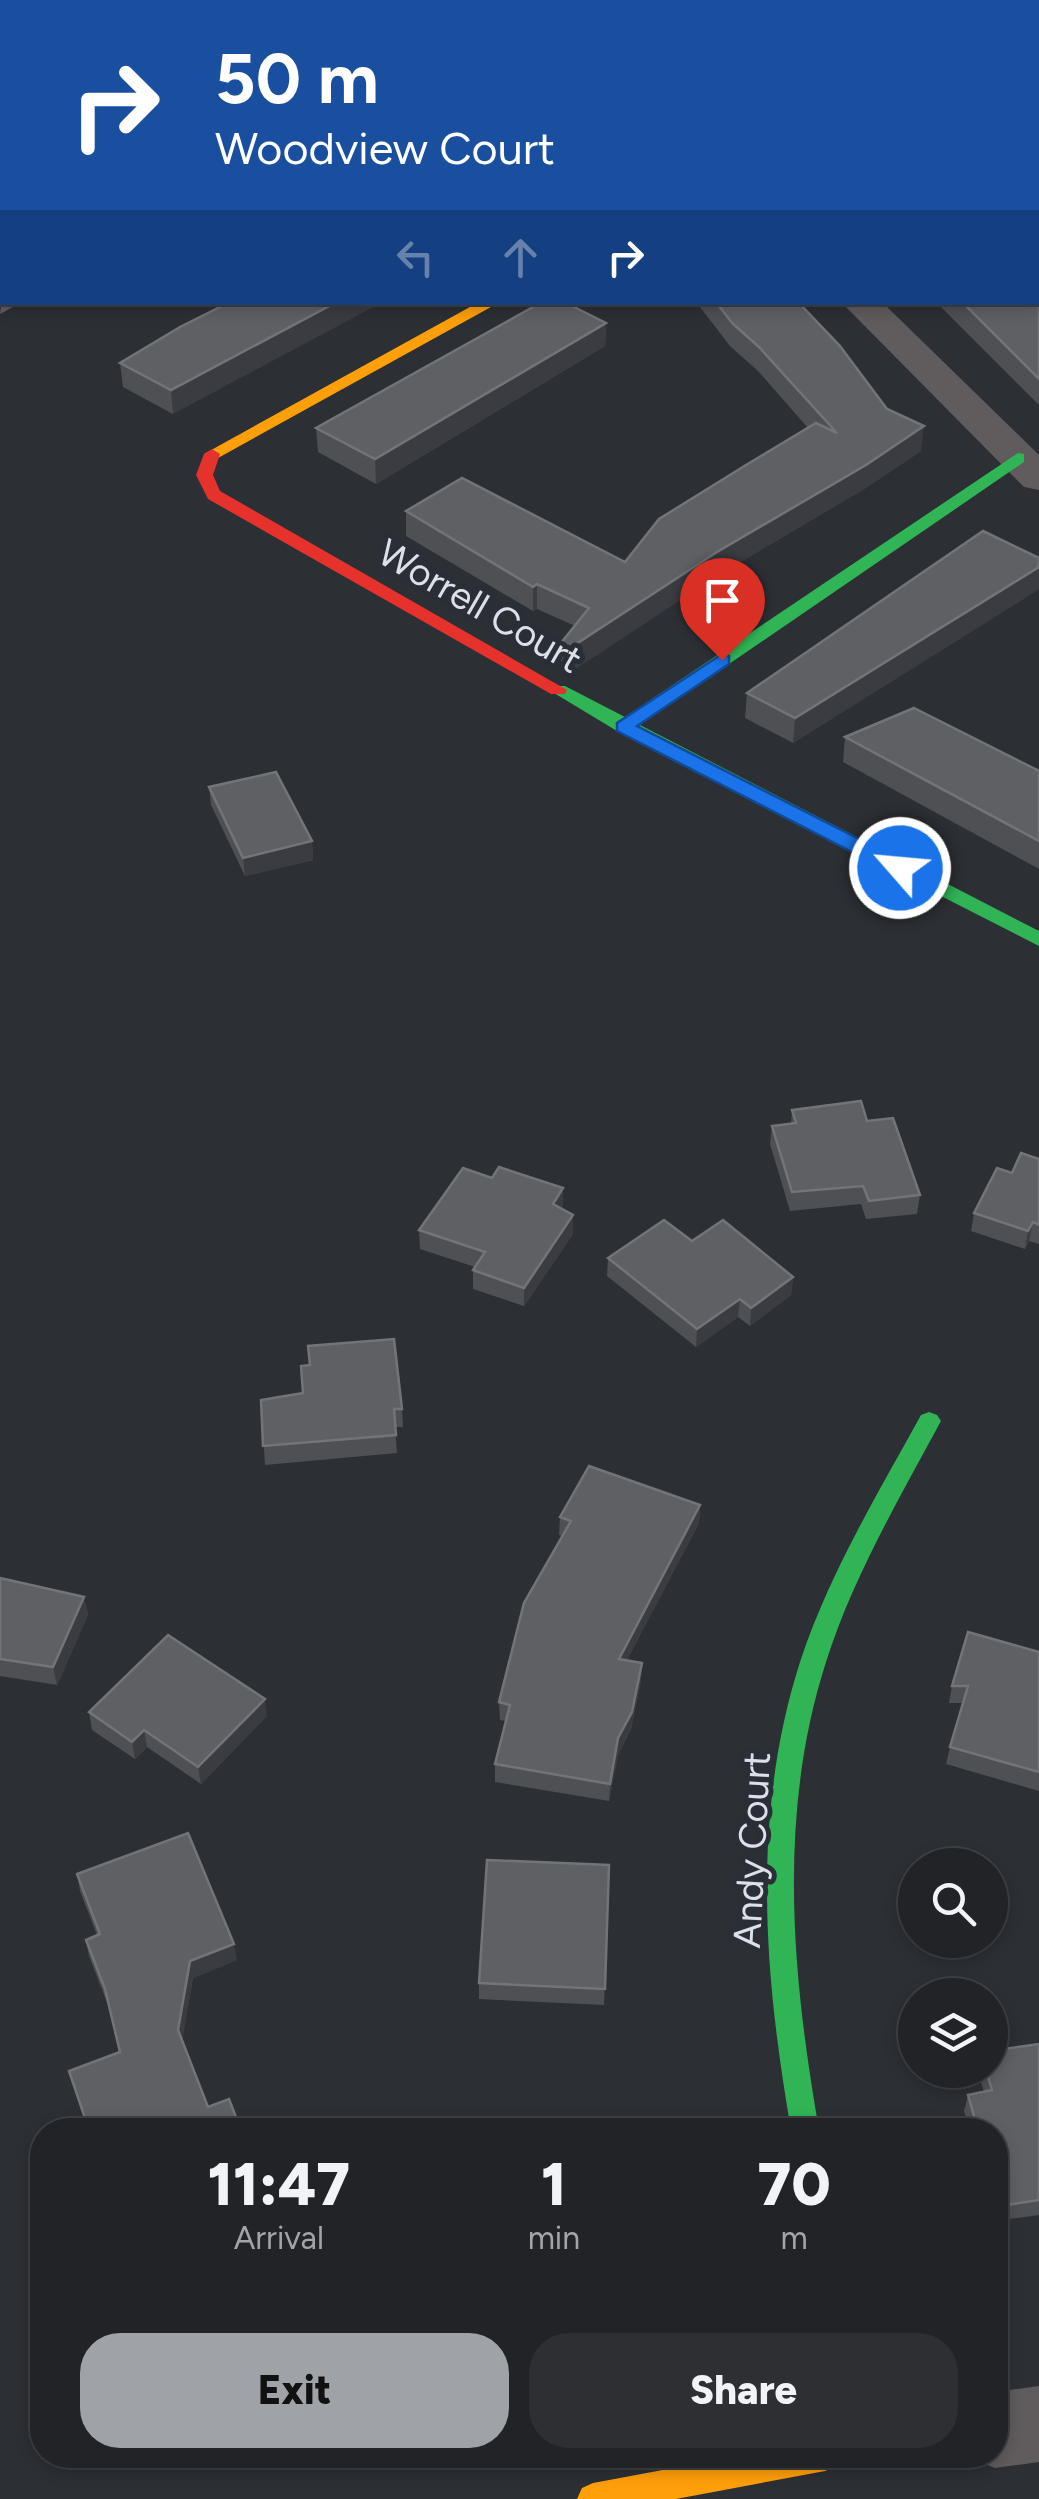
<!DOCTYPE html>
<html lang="en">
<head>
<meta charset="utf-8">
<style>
	body { margin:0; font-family:Figtree,sans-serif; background:#2d2f33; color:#f1f3f6; height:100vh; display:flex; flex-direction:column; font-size:38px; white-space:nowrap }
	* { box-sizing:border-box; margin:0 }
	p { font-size:32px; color:#a2a4a7 }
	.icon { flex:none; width:55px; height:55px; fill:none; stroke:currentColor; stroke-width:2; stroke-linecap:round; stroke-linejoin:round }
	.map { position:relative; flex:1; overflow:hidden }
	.details { position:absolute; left:30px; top:2118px; width:978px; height:350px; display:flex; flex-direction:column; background:#212327; border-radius:40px; box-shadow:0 5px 15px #0003,0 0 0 2px #3e4044 }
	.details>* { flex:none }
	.guide { position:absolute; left:0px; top:0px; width:1040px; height:305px; box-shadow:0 5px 15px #0003,0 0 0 2px #3e4044; background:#1a4fa0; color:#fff; overflow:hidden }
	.controls { position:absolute; left:898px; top:1848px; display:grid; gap:20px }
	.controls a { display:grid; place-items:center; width:110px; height:110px; border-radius:50%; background:#212327; box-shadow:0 5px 15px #0003,0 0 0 2px #3e4044; font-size:50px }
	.pin { position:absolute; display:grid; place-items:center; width:85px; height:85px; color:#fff; margin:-102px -42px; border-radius:50% 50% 50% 0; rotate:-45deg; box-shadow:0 0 10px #0007 }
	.pin .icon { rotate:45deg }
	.me { position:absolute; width:110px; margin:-55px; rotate:297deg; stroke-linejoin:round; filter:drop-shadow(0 0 8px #0008) }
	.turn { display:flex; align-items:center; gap:35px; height:210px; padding:0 50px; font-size:45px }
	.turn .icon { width:130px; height:130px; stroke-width:2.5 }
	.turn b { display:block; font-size:70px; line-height:85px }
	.lanes { display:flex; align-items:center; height:95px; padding:0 50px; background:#0003; justify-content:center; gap:50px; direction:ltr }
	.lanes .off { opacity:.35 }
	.eta { display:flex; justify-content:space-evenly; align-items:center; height:170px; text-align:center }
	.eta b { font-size:60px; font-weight:800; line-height:70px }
	.button { display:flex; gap:20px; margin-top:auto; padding:20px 50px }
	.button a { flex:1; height:115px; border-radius:40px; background:#9fa3a8; color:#111; font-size:40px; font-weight:800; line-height:115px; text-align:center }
	.button a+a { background:#2d2f33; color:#f1f3f6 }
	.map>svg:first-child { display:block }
	.built { fill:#2f3744 }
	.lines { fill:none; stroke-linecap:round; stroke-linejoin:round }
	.path { stroke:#6c6a6c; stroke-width:4; stroke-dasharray:4 5; stroke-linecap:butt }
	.lane { fill:#605b5c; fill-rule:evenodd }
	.street { fill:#605b5c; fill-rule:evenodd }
	.fast { fill:#30b455; fill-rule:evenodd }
	.slow { fill:#ff9f0a; fill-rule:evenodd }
	.jam { fill:#e5322d; fill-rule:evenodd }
	.wall { fill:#4f5054 }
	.shaded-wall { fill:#3a3c41 }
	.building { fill:#5e6064; stroke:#727478; stroke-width:2.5 }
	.route { fill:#1a73e8; stroke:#114b97; stroke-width:2.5 }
	.labels { text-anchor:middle; stroke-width:10; stroke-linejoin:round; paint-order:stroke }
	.street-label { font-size:38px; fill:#dde1e7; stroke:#292e37 }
</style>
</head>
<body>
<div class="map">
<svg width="1039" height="2499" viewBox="0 0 1039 2499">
	<rect width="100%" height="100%" fill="#2c2f34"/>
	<polygon class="built" points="0,0 720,0 2,2 2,202"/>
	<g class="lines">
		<polyline class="path" points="800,2 805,0"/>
		<g class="lane">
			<rect x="0" y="12" width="2" height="11"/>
			<polygon points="0,151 2,152 2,164 0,163"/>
			<polygon points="2,299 2,302 22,302 0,314"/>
		</g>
		<g class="street">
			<polygon points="841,302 882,302 1039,455 1039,490 1024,487"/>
			<polygon points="1039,2386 1039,2462 995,2468 968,2457 995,2455 995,2392"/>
		</g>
		<g class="fast">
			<polygon points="1018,453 1024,454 1024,462 640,725 1039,931 1039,946 617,731 549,690 551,686 565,686 625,717"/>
			<path d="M929,1412L937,1415L941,1421C899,1499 853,1577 826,1662C777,1815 792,1974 819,2130H791C764,1974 751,1815 800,1662C829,1574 877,1495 921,1415Z"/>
		</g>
		<g class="slow">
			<polygon points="479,302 500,302 218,458 206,458 204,454"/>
			<polygon points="743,2455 841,2455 836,2466 825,2471 676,2499 577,2499 582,2488 593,2483"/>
		</g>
		<polygon class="jam" points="212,449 220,454 213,475 220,491 567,690 565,694 551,694 208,499 196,475 204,454"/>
	</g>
	<g class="wall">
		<polygon points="0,188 2,189 2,297 0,296"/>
		<polygon points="1039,298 1039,405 936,302 1038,302"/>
		<polygon points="230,302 173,414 123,387 120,363"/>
		<polygon points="696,302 798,302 921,451 864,489 715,577 569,673 561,668 561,643 575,626 537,609 533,611 406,536 406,511 625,562 808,428 758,371 730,346"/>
		<polygon points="606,323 605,346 376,484 318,452 316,428"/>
		<polygon points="1039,558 1039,589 793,743 745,718 747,693"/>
		<polygon points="845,737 1039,771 1039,869 843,762"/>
		<polygon points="209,787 312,841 313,860 245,876 211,805"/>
		<polygon points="792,1110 867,1121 920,1195 917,1214 866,1219 861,1204 790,1211 770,1144 772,1126 791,1124"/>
		<polygon points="1039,1159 1039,1244 1029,1241 1025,1249 971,1231 974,1213 1012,1173"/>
		<polygon points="563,1207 562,1209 573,1215 573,1234 524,1306 473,1289 473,1270 475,1267 420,1249 419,1230"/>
		<polygon points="692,1241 793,1277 791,1295 750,1326 738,1317 696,1347 607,1276 608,1258"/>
		<polygon points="261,1400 402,1409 403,1427 395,1427 397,1453 265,1465"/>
		<polygon points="700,1505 699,1523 627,1660 641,1681 631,1729 618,1755 609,1801 495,1782 495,1764 506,1721 500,1720 499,1702 563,1536 559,1535 560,1517"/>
		<polygon points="0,1578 84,1597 88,1615 57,1685 0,1676"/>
		<polygon points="1039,1652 1039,1791 946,1764 950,1747 963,1703 949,1703 952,1686"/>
		<polygon points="89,1712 267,1716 201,1784 147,1747 135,1759 92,1730"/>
		<polygon points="609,1865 604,2005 479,1999 479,1983"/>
		<polygon points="77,1874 237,1960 193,1978 182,2040 208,2107 241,2130 88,2130 69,2071 119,2052 108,2005 89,1956 86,1940 97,1935 80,1891"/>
		<polygon points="1039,2044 1039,2215 995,2221 995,2130 970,2130 964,2111 968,2095 984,2092 977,2070 990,2070"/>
	</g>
	<g class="shaded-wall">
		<polygon points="495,0 548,0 542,2 490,2"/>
		<polygon points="2,124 2,148 0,149 0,126"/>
		<polygon points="337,302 383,302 173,414 171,390"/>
		<polygon points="606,323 605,346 376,484 375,459"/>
		<polygon points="924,426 921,451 864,489 715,577 569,673 570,648 717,552"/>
		<polygon points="1039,567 1039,589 793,743 795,718"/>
		<polygon points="537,584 537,609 533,611 533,587"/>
		<polygon points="312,841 313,860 245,876 243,858"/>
		<polygon points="563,1188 563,1207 553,1223 553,1204"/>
		<polygon points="573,1215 573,1234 524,1306 524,1288"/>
		<polygon points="1033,1222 1029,1241 1025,1249 1028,1231"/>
		<polygon points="793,1277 791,1295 750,1326 751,1308"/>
		<polygon points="740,1299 738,1317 696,1347 697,1329"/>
		<polygon points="700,1505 699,1523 618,1677 619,1659"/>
		<polygon points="84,1597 88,1615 57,1685 53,1667"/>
		<polygon points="642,1663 641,1681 631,1729 618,1755 609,1801 610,1784 618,1738"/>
		<polygon points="265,1699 267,1716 201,1784 198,1767"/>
		<polygon points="144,1730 147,1747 135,1759 132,1742"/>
		<polygon points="234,1944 237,1960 193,1978 181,2047 178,2030 190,1961"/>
	</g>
	<g class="building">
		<polygon points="273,0 495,0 490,2 268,2"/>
		<polygon points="0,70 2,71 2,124 0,126"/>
		<polygon points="0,188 2,189 2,255 0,244"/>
		<polygon points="2,255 2,275 0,274 0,256"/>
		<polygon points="1038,297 1039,298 1039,379 962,302 1038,302"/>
		<polygon points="230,302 337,302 171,390 120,363 180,327"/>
		<polygon points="542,302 564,302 606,323 375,459 316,428"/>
		<polygon points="716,302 798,302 840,346 887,409 924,426 866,465 717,552 570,648 561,643 589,608 537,584 533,587 406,511 462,478 625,562 659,519 746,465 816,423 837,433 759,347 732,323"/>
		<polygon points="983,531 1039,558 1039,567 795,718 747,693"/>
		<polygon points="914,708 1039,771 1039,841 845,737"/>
		<polygon points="276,772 312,841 243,858 209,787"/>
		<polygon points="861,1101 867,1121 893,1118 920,1195 869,1201 863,1186 792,1192 772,1126 796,1123 792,1110"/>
		<polygon points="1021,1153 1039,1159 1039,1225 1033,1222 1028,1231 974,1213 997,1168 1012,1173"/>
		<polygon points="499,1167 563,1188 553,1204 573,1215 524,1288 473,1270 485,1252 419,1230 463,1168 492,1178"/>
		<polygon points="664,1220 692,1241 723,1220 793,1277 751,1308 740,1299 697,1329 608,1258"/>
		<polygon points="394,1339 402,1409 394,1409 396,1435 263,1446 261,1400 303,1393 301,1366 310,1365 308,1346"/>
		<polygon points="589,1466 700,1505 619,1659 642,1663 632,1712 618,1738 610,1784 495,1764 510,1705 499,1702 524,1603 571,1521 560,1517"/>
		<polygon points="0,1578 84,1597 53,1667 0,1659"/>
		<polygon points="968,1632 1039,1652 1039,1772 950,1747 968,1686 952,1686"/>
		<polygon points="168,1635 265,1699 198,1767 144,1730 132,1742 89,1712"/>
		<polygon points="188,1833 234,1944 190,1961 178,2030 208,2107 229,2099 241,2130 89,2130 69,2071 120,2052 105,1989 86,1940 100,1934 77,1874"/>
		<polygon points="487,1860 609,1865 605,1989 479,1983"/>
		<polygon points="1039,2044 1039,2200 999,2206 995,2191 995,2130 978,2130 968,2095 992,2090 986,2070 990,2070 990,2051"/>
	</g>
	<polygon class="route" points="722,654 729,656 729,664 637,726 908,864 908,873 893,873 617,731 617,723"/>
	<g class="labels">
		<g class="street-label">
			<text transform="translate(480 606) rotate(30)" y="13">Worrell Court</text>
			<text transform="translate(752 1850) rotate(-87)" y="13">Andy Court</text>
		</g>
	</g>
</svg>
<div class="controls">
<a><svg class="icon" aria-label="search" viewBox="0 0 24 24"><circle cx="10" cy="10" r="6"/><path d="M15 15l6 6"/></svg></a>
<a><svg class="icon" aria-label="layers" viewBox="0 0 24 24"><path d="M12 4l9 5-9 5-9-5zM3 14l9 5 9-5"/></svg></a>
</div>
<div class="pin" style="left:722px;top:660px;background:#d93025"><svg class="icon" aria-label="arrive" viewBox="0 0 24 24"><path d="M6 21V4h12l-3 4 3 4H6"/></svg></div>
<svg class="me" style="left:900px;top:868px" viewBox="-20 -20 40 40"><circle r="17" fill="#1a73e8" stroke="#fff" stroke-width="3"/><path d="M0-11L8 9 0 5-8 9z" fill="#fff"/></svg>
<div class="guide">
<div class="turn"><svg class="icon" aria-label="right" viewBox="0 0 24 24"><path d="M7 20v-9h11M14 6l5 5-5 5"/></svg><div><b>50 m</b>Woodview Court</div></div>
<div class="lanes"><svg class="icon off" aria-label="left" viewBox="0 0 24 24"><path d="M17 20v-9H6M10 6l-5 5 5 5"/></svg><svg class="icon off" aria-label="ahead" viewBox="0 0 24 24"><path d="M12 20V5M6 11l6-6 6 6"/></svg><svg class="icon" aria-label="right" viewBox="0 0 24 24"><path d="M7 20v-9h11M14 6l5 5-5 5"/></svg></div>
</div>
<section class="details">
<div class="eta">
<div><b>11:47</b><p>Arrival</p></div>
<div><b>1</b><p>min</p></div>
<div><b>70</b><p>m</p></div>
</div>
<div class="button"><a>Exit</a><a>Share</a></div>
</section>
</div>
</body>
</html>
